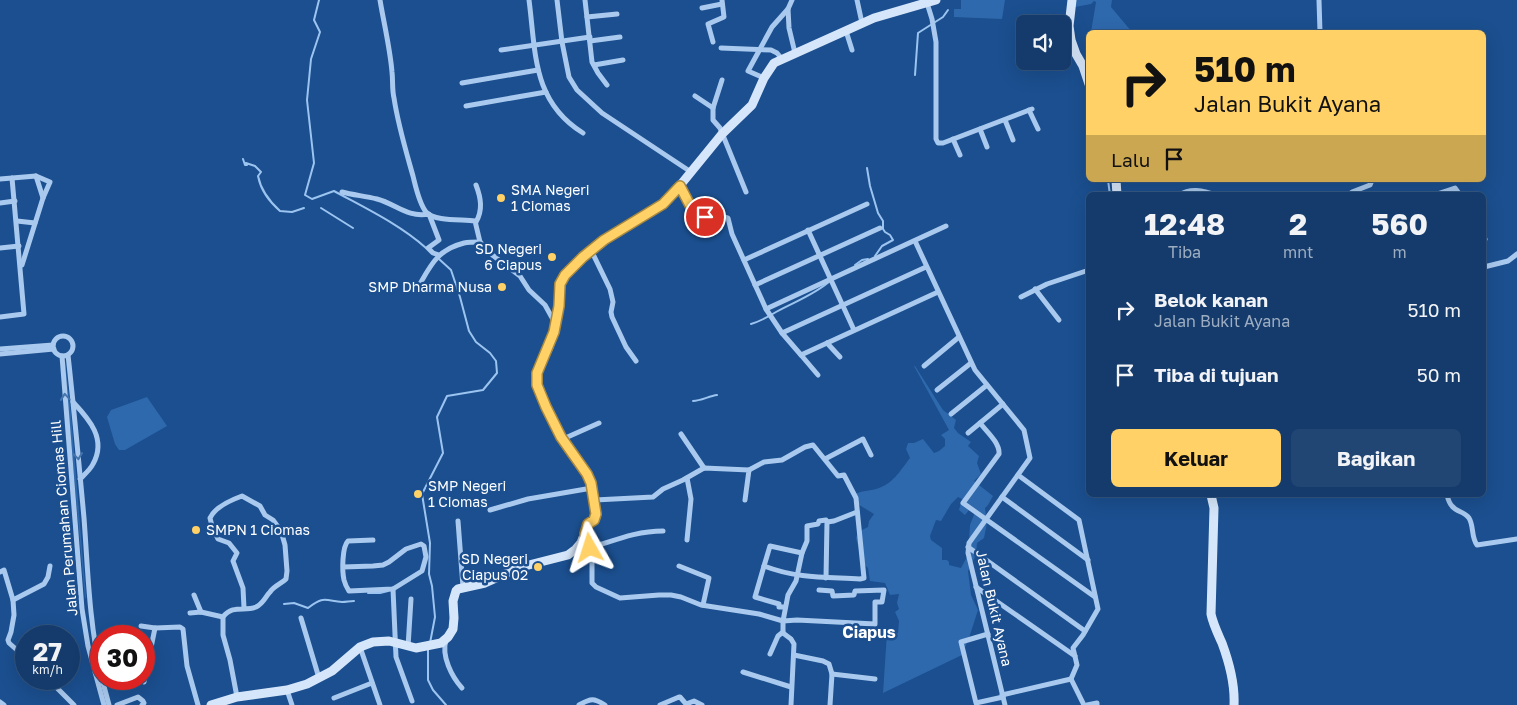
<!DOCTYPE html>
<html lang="id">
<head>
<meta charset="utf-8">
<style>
	body { margin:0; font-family:"Golos Text",sans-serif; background:#214673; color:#f1f3f6; height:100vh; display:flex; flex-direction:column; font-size:19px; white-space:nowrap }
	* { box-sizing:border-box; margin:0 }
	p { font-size:16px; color:#9dadc1 }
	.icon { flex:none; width:28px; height:28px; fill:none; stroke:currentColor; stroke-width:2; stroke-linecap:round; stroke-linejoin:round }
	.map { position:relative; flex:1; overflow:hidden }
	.panel { position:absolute; left:1086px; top:192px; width:400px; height:305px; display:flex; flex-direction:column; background:#143b6b; border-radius:8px; box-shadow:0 5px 20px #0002,0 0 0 1px #33557e }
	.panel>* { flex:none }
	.banner { position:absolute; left:1086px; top:30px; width:400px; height:152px; border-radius:8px; box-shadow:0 5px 20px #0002,0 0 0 1px #33557e; background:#ffd166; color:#111; overflow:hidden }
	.tools { position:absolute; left:1016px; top:15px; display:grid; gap:10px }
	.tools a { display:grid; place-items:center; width:55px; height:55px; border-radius:8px; background:#143b6b; box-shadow:0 5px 20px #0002,0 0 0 1px #33557e; font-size:25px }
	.speed { position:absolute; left:15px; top:625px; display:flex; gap:10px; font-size:25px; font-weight:700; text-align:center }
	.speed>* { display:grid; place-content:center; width:65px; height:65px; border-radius:50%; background:#143b6b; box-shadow:0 5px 20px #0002,0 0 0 1px #33557e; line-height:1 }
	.speed small { font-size:12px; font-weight:400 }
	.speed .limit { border:8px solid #d22; background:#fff; color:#111 }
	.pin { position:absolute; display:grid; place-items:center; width:42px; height:42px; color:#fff; margin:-21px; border:2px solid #fff; border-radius:50%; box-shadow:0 1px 5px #0007 }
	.me { position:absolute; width:55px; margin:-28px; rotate:354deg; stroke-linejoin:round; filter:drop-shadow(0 0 4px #0008) }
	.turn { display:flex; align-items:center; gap:18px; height:105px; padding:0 25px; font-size:22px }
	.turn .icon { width:65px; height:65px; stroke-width:2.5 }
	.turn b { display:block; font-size:35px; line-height:42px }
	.then { display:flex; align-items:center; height:48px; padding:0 25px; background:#0003; gap:10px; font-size:19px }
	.eta { display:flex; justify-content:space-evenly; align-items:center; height:85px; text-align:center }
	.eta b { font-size:30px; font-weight:700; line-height:35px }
	.primary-button { display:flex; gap:10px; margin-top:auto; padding:10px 25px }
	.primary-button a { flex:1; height:58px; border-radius:8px; background:#ffd166; color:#111; font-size:20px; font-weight:700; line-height:58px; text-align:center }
	.primary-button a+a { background:#214673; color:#f1f3f6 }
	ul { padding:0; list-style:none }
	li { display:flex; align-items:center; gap:15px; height:65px; padding:0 25px }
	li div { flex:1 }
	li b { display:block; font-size:19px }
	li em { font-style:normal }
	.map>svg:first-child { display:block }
	.green { fill:#2e69ad; fill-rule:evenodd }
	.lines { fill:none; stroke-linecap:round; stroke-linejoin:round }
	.stream { stroke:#9cc4f0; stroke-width:2 }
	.canal { stroke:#3c6290; stroke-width:6 }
	.street { stroke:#a9c9ee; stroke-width:5 }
	.secondary { stroke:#d6e6fa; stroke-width:9 }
	.oneway { stroke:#4674ac }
	.route-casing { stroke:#a68842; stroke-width:12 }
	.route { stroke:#ffd166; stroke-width:9 }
	.poi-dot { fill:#ffd166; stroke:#1b4f8f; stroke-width:2 }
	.labels { text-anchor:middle; stroke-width:5; stroke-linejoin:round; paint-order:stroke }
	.poi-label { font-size:14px; fill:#fff; stroke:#1b4f8f; text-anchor:start }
	.street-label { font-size:14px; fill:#fff; stroke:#1b4f8f }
	.quarter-label { font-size:16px; font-weight:bold; fill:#fff; stroke:#1b4f8f }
</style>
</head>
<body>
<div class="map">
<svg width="1517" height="705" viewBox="0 0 1517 705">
	<rect width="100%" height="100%" fill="#1b4f8f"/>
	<g class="green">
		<polygon points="961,0 1005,0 1002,19 954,17 954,9 961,9"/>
		<polygon points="1069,0 1112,0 1111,7 1132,32 1091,32 1096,2 1094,1 1091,4 1075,7"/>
		<polygon points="65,361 71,414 86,597 85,599 64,362"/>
		<path d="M914,366H915L943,410L956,420L954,428L958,433L971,442L968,446L979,456L977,463L981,474L974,481L993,496L988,505L985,508L987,523L984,538L977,543L976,555L968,571L971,595L978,610L969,638L962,655L883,693L887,633H898L899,621L895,612L899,609L897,603L899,594L890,595L885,583L870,581L868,568L862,562L856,538L858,532L868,527L869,521L874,514L856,503L853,495C860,491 868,491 876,489C893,484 899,472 910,458L906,449L908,443H914L923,439L934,453L939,451L945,446V439L941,435L949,430ZM958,497L962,499L959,510L965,515L969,510L975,512L970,525L968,555L961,568L949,565V562L947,560H942V548L931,540L930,536L936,520L941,521L951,504Z"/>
		<polygon points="147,397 167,426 125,450 119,450 115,444 107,417 111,410"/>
	</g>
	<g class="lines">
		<g class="stream">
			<path d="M319,0L314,20L320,32L311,59L307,100L314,163L305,195L312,199L334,191C365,208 399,224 426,248"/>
			<polyline points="915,75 918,33 943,17 948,10"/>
			<path d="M243,159L245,165H247L246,163L255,166L261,172L258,176C261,191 269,201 280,211L292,212L304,208"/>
			<polyline points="867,168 870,186 878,213 883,221 883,229 885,232 890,235 893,240 882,246 875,256"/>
			<polyline points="1108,180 1110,195"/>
			<polyline points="321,208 353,228"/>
			<polyline points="855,265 862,260 868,259"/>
			<path d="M751,324C761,321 768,317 776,312C794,302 814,295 830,281"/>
			<path d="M693,401C701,401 709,396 717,395"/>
			<polyline points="368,593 380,593 388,591"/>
			<path d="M284,604L294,603L308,608C323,596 324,600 342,602C346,602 350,601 354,601"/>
			<polyline points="430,643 435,617 432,586 429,574 430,543 422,494 443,453 437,417 447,396 483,390 497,373 496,361 490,353 476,342 469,331 460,297 451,270 439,259"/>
			<polyline points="428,650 428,680 433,690 446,705"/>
		</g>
		<polyline class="canal" points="1197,194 1197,195"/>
		<g class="street">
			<path d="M380,0C384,24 390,48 392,72C393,81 392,90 394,98C398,125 406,151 413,176C416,188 419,203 426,212C435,222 463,219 475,221L480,242L491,254L520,276L529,290L545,305L555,323"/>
			<path d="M529,0C536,53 532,101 583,133"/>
			<polyline points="557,0 562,42 569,77 577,90 602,113 691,172"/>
			<polyline points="585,0 592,62 598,73 607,85"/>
			<polyline points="857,0 862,23"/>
			<polyline points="1319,0 1320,32"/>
			<polyline points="927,3 932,19 936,42 936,139 938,143 943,143 1032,109"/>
			<polyline points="702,8 722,4"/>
			<polyline points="788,9 789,28 795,53"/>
			<polyline points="587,17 617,14"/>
			<polyline points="846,31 852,50"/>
			<polyline points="590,41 620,37"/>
			<polyline points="713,42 708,24 724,17 722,0"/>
			<polyline points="721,48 771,50 777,53 782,59"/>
			<polyline points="501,50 590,37"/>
			<polyline points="594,65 623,60"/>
			<polyline points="764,78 748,71 772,27 788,9 792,0"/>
			<polyline points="722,80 713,108 713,120 720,128 746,192"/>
			<polyline points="462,83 538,70"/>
			<polyline points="695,96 713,108"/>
			<polyline points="466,106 546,92"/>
			<polyline points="1029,110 1038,129"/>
			<polyline points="1005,120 1013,140"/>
			<polyline points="980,129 987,147"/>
			<polyline points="953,139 960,155"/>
			<polyline points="36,176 43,198"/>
			<polyline points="0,179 36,176 50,182 43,198 22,265"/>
			<path d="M476,185C481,198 483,210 476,222"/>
			<polyline points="680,186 695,213 699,218 719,215 728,218 732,234 766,309 782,333 801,355 938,292"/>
			<path d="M342,192C353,195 365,196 377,199C396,204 407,218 429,214L439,240L428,248L433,253L439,255"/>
			<path d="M1180,195C1189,188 1204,190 1214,195"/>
			<polyline points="1350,195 1352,192 1370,185 1372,180"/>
			<polyline points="1434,195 1455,188 1460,195"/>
			<polyline points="0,203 15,201"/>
			<polyline points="17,221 35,223"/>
			<polyline points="808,230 854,330"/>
			<polyline points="1484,237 1485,239"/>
			<polyline points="915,241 975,370 1024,430 1030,458 969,543 968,553 1005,705"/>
			<polyline points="0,248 19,246"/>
			<polyline points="591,250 610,289 613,302 611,312 612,317 626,347 636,361"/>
			<polyline points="744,260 867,204"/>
			<polyline points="1484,267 1508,261 1517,254"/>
			<polyline points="755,285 880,228"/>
			<path d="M417,289C430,267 436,250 464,243C469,242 474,242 480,242"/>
			<polyline points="1035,289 1059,320"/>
			<polyline points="1021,297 1047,284 1089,270"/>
			<polyline points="766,309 946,226"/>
			<polyline points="0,317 24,314 12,178"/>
			<polyline points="782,333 926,267"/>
			<circle cx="63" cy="346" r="10"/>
			<polyline points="827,343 840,357"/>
			<polyline points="0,349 53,345"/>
			<polyline points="0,354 54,349"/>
			<path d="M68,355C74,409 79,464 84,518C88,571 89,622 101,674"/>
			<polyline points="801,355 818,375"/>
			<polyline points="62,356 82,609 88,646 104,705"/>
			<polyline points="924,366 959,337"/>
			<polyline points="937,390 971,363"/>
			<path d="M73,402C89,419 107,439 93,464C90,470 84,475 80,479"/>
			<polyline points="951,414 987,385"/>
			<path d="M980,423C987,432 1000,443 999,454L963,503L1095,597"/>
			<polyline points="968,433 1003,404"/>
			<polyline points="681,434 704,468"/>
			<polyline points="563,439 599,423"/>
			<polyline points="825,459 863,439 871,455"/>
			<path d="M749,470L764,462L782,460L805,447L813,445L838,476L844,475L856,498L864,578L860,579C826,577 798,579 764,566L770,546L802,553"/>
			<polyline points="1018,475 1079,520 1098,609 1083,635 1073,648 1077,665 1071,679"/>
			<polyline points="687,478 691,499 687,540"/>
			<path d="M1447,495C1448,499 1449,503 1452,506C1456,512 1464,511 1469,518C1474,526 1471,537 1477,545L1517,539"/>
			<polyline points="1002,497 1088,560"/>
			<polyline points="595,500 653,497 663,489 683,480 704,468 749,470 745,500"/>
			<polyline points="490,510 528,499 592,488"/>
			<polyline points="458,521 463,587"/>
			<polyline points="586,534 592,557 592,583 596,587 620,598 659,595 671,595 681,597 701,605 759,614 783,621 783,633 791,639 794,644 791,705"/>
			<polyline points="968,547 1085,631"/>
			<path d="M590,548C616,540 636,531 663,531"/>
			<polyline points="679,566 709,578 703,605"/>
			<polyline points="764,566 755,597 779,604 779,607 785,607"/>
			<path d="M343,567L373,566L383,565L389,562L406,549L421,544L424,546L426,557L422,571L393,589L349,591C347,588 345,584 344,580C342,571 342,547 348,541L373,540"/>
			<polyline points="0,572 4,570 13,600 14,615 11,632 8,640 9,643 26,658"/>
			<polyline points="826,578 827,522"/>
			<polyline points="976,587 1075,656"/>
			<polyline points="393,589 396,657 412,701"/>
			<polyline points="819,590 832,591 833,596 854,595 855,591 884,590 882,602 875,602 875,624 797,620 783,621 788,595 796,581 802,553 807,541 807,526 818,524 819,521 826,520 827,522 834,521 857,512"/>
			<polyline points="194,595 201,612"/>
			<polyline points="13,600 44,584 48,577 50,566"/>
			<polyline points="190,613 201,612 223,617"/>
			<polyline points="301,618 319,678"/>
			<polyline points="141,626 155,628 180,627 183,629 187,666 198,705"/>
			<polyline points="988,634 961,642 976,703 1003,697"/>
			<path d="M446,640C441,656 452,677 462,688"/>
			<polyline points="360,647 380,705"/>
			<polyline points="408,647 411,599"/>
			<polyline points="770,654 778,636 783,632"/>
			<polyline points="794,655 823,661 829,664 832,674 830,705"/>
			<polyline points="743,672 791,687"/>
			<polyline points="832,674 875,679"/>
			<polyline points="48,679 74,705"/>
			<polyline points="102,679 109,705"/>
			<polyline points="1071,679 1084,705"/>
			<polyline points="144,682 155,628"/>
			<polyline points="287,690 292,705"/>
			<polyline points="1002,695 1071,679"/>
			<path d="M237,697L230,660L223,635V617C233,604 245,612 256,607C264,603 265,597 270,592C274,586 281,584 286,579L287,571L285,545L281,531L273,520L265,515L260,506L242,496C231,500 215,507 210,518L212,526L218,539L229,543L237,553L233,561L243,588L244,608"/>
			<polyline points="334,698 372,683"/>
			<polyline points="0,702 4,705"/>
			<polyline points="117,705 138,697 143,701 144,703 142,705"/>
			<path d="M579,705C591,698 594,698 605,705"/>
			<polyline points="660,705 679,697 680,697 686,704 694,701 702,705"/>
			<polyline points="1087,705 1097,703 1097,705"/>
		</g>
		<g class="secondary">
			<polyline points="1072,0 1069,26 1071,40 1076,54 1083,66 1089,84"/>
			<polyline points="1116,180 1117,195"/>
			<path d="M1211,495L1214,508L1211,614C1213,624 1218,634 1222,643C1229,662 1235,685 1234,705"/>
			<polyline points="211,705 237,697 287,690 307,684 332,671 360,647 373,642 389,641 416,648 441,643 448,637 453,629 454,618 453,601 456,591 458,589 485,583 521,567 568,555 576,549 581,543 588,525 596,517 595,500 590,480 561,437 546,407 537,385 536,379 539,368 549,347 554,332 559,306 561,284 562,279 583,257 604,240 656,208 669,199 722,134 752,105 764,78 774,63 874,18 936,0"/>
		</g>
	</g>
	<defs><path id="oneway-chevron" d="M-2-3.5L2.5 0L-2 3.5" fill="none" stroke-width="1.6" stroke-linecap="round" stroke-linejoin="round" transform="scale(1.25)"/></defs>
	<g class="oneway">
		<use href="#oneway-chevron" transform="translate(65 397) rotate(-95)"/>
		<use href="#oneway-chevron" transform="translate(78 456) rotate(84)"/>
	</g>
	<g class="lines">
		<g class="route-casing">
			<polyline id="route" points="590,548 585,534 588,524 594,520 596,514 591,483 587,474 561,437 546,407 537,385 537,373 554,332 559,306 560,284 565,275 583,257 604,240 663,204 680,186 694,213 699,218 705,217"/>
		</g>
		<use href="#route" class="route"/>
	</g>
	<g class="poi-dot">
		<circle cx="501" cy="198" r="5"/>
		<circle cx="552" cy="257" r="5"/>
		<circle cx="502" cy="287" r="5"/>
		<circle cx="418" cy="494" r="5"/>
		<circle cx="196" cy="530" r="5"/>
		<circle cx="538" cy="567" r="5"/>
	</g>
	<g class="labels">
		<g class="poi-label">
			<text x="511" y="195">SMA Negeri<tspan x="511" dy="16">1 Ciomas</tspan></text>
			<text x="542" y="254" text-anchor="end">SD Negeri<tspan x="542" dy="16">6 Ciapus</tspan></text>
			<text x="492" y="292" text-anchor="end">SMP Dharma Nusa</text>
			<text x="428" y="491">SMP Negeri<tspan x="428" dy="16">1 Ciomas</tspan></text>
			<text x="206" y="535">SMPN 1 Ciomas</text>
			<text x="528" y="564" text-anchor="end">SD Negeri<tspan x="528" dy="16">Ciapus 02</tspan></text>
		</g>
		<g class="street-label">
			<text transform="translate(64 518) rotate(-95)" y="5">Jalan Perumahan Ciomas Hill</text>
			<text transform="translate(994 608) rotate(77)" y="5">Jalan Bukit Ayana</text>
		</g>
		<g class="quarter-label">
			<text x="869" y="638">Ciapus</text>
		</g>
	</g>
</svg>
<div class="tools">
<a><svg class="icon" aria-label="sound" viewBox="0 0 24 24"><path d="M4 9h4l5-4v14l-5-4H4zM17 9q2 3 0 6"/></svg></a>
</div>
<div class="speed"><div>27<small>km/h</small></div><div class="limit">30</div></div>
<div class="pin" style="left:705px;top:217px;background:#d93025"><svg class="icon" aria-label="arrive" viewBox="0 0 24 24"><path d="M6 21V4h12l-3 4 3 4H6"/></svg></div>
<svg class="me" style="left:590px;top:548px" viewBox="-20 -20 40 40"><path d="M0-17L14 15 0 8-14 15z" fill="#ffd166" stroke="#fff" stroke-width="4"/></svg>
<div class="banner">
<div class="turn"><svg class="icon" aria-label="right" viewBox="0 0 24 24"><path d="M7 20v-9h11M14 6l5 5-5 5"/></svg><div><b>510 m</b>Jalan Bukit Ayana</div></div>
<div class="then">Lalu<svg class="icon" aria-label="arrive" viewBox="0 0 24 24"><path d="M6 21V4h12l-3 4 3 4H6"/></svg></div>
</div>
<section class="panel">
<div class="eta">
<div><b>12:48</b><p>Tiba</p></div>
<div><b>2</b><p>mnt</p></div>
<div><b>560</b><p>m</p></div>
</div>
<ul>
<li><svg class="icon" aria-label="right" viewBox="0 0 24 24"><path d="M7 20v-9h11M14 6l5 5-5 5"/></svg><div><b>Belok kanan</b><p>Jalan Bukit Ayana</p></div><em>510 m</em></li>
<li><svg class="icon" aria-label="arrive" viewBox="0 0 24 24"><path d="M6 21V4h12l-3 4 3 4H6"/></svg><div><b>Tiba di tujuan</b></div><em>50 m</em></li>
</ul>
<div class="primary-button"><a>Keluar</a><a>Bagikan</a></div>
</section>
</div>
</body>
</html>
